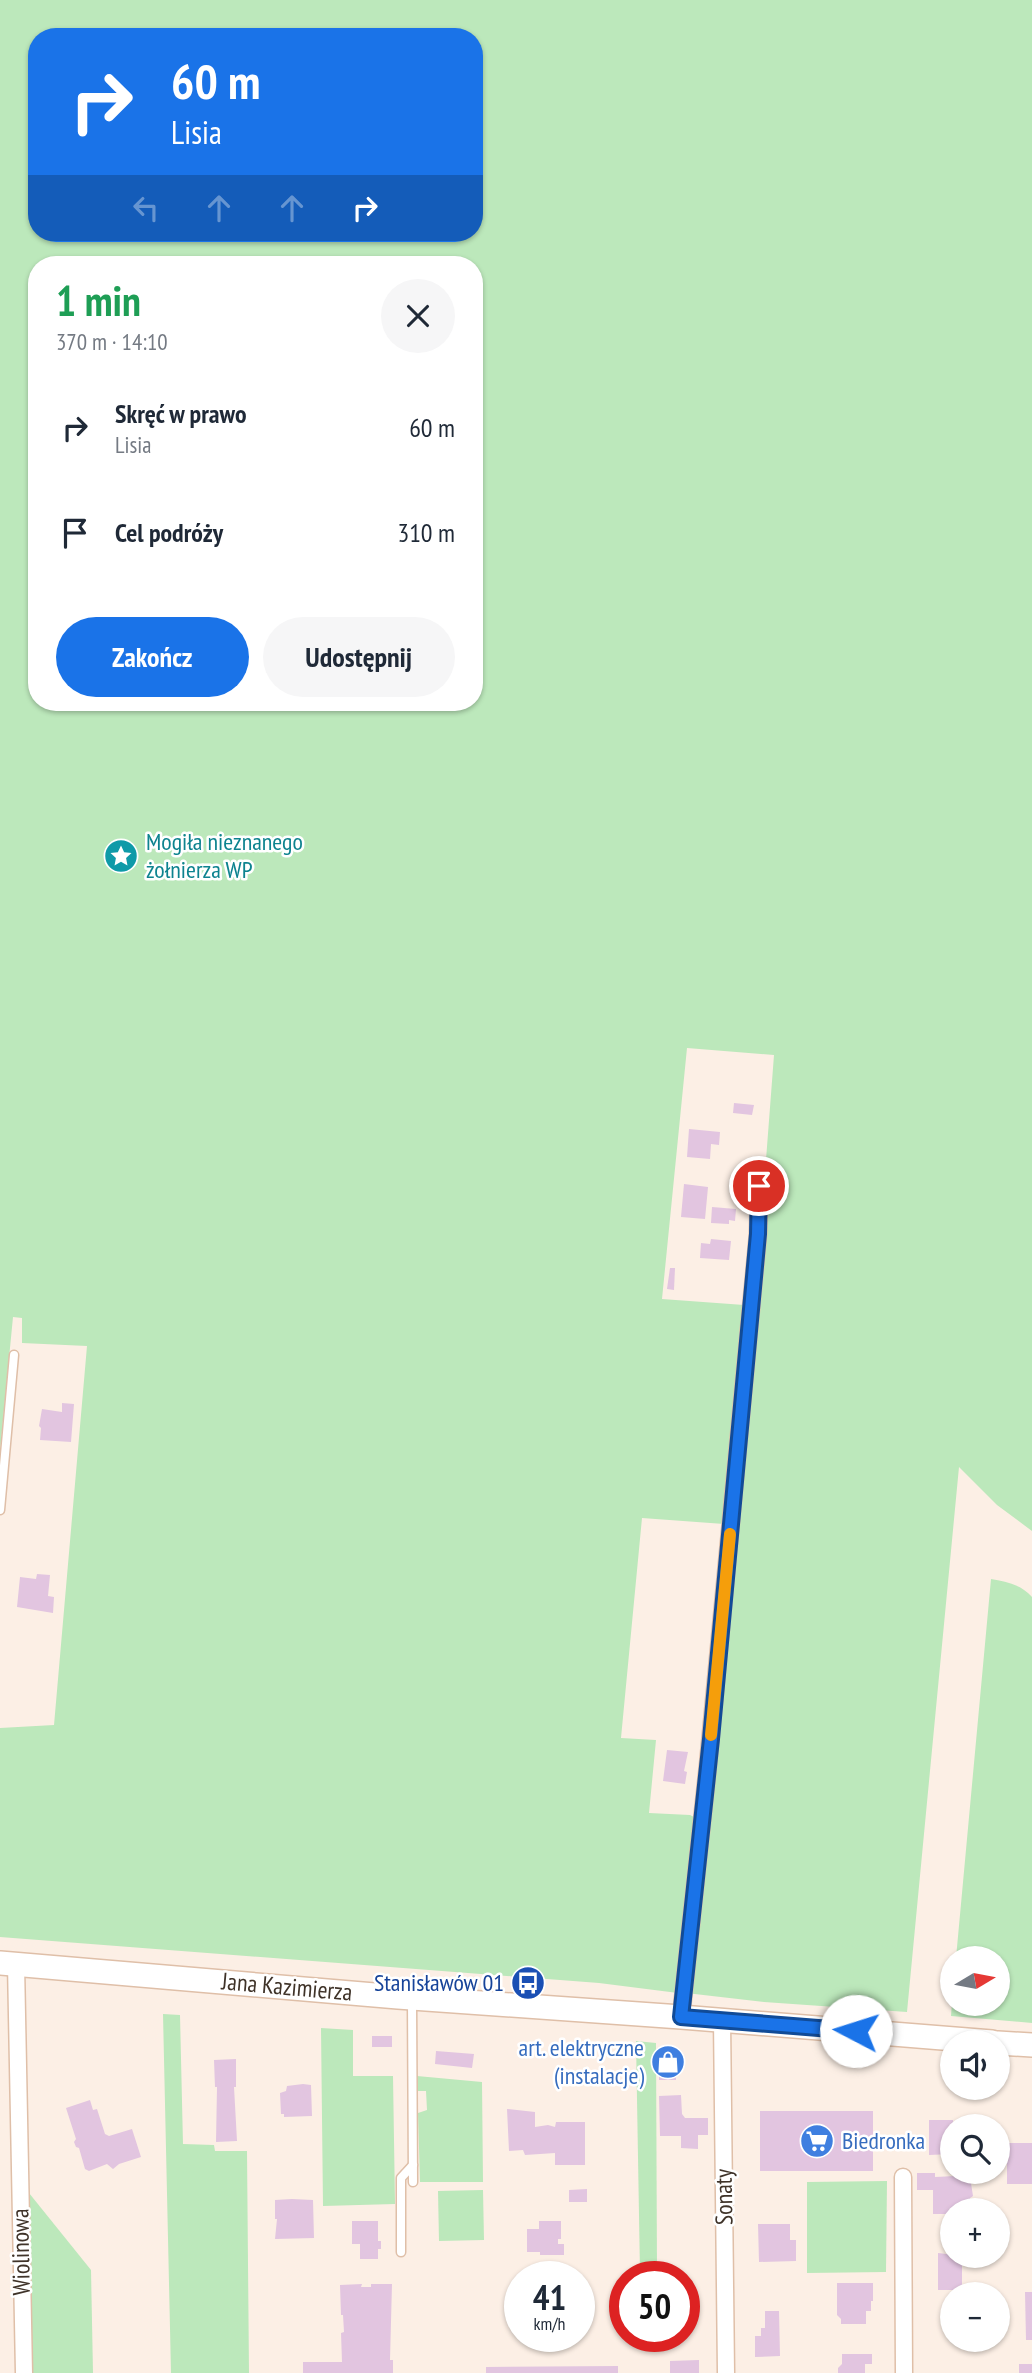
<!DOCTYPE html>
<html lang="pl">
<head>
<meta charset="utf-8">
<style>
	body { margin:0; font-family:"PT Sans Narrow",sans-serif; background:#f6f6f7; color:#1f2937; height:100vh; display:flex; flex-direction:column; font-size:26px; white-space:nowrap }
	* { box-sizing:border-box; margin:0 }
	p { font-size:23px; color:#747a83 }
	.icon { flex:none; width:38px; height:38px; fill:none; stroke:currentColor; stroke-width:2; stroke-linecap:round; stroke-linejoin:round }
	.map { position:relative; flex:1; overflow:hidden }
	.sheet { position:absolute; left:28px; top:256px; width:455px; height:455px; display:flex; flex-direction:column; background:#fff; border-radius:28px; box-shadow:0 2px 5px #0004 }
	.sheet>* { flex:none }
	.banner { position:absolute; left:28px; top:28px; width:455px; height:214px; border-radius:28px; box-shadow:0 2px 5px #0004; background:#1a73e8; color:#fff; overflow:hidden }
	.needle { width:46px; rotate:80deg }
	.fabs { position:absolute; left:940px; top:1946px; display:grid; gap:14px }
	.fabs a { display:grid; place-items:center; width:70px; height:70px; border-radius:50%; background:#fff; box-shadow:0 2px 5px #0004; font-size:35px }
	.speed { position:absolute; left:504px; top:2261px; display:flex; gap:14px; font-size:35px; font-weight:700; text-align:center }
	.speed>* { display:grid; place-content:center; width:91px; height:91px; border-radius:50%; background:#fff; box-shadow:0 2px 5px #0004; line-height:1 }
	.speed small { font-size:18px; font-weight:400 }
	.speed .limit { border:10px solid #d22; background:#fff; color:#111 }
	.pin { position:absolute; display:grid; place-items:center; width:60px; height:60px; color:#fff; margin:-30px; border:4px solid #fff; border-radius:50%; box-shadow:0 2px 7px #0007 }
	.me { position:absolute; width:77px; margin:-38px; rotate:275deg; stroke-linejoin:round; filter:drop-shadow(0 0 5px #0008) }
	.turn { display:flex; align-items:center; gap:24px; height:147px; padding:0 28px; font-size:32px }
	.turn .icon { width:91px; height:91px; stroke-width:2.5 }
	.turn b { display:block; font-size:49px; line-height:60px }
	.lanes { display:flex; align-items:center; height:66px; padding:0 28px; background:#0003; justify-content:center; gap:35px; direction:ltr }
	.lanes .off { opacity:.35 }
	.round { display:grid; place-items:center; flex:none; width:74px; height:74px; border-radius:37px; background:#f6f6f7 }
	.summary { display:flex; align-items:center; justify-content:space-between; height:119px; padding:0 28px }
	h1 { font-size:42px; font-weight:600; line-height:52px; color:#1e9e55 }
	.button { display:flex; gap:14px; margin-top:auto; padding:14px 28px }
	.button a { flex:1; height:80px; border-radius:42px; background:#1a73e8; color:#fff; font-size:28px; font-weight:600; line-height:80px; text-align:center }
	.button a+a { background:#f6f6f7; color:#1f2937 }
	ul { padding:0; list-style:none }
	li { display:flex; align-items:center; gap:21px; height:105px; padding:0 28px }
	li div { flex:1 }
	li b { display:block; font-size:26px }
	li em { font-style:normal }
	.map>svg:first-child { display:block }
	.green { fill:#bce8bb; fill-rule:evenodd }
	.building { fill:#e2c5e0 }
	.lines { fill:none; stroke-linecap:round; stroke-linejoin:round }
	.lane-casing { stroke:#dfbfa8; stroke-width:11 }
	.street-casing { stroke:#dfbfa8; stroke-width:19 }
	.secondary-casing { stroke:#dfbfa8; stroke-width:26 }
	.lane { stroke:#fff; stroke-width:8 }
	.street { stroke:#fff; stroke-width:16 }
	.secondary { stroke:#fff; stroke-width:23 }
	.route-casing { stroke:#114b97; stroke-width:18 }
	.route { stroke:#1a73e8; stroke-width:12 }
	.slow { stroke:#f59e0b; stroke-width:12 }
	.labels { text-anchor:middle; stroke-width:5; stroke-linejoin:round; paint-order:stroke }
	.culture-label { font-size:24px; fill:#0d838f; stroke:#fff; text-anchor:start }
	.transit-label { font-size:24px; fill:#164399; stroke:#fff; text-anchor:end }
	.street-label { font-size:24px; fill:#3f3329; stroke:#fff }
	.shop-label { font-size:24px; fill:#366cbe; stroke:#fff; text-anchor:end }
</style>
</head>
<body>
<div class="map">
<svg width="1032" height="2373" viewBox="0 0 1032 2373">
	<rect width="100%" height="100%" fill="#fcefe5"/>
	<g class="green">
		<path d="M0,0H1032V1531L997,1505L959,1467L907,2012L764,2002L686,1993L760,1308L763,1199L774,1055L687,1048L662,1299L744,1305L724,1524L642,1518L621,1738L656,1740L649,1813L690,1815L696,1818L678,1993L599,1983L0,1937V1728L54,1725L87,1346L22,1343V1318L13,1317L0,1451ZM37,37H474V233H37ZM37,264H474V702H37Z"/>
		<path d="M991,1579C1006,1582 1021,1584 1032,1597V2023L951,2016L952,2002L998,2004V1958H956Z"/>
		<polygon points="163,2014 180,2015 183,2144 214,2145 215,2151 247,2151 249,2373 171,2373"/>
		<polygon points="321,2028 353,2030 353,2076 393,2076 395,2204 323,2206"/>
		<polygon points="636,2041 656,2043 657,2273 640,2273"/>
		<polygon points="417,2076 482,2082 483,2182 420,2182 418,2113 427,2110 426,2091 418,2091"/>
		<polygon points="887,2181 886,2272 807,2273 807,2182"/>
		<polygon points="483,2190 484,2240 439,2241 438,2191"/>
		<polygon points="29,2193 91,2270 93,2373 31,2373"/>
	</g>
	<g class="building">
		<polygon points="734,1103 754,1105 752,1115 733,1113"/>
		<polygon points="689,1129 720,1132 719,1145 711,1144 710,1159 687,1157"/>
		<polygon points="684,1184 708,1187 705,1219 681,1217"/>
		<polygon points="712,1207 736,1209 735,1221 729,1220 729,1224 711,1223"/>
		<polygon points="711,1239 731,1241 729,1260 700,1258 701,1243 710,1244"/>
		<polygon points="670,1268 675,1268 674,1290 667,1289"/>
		<polygon points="62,1403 74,1404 71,1442 40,1440 41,1428 39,1426 42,1409 62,1412"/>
		<polygon points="37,1574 50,1575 48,1596 54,1597 53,1613 17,1607 20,1577 36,1579"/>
		<polygon points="667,1750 688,1752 684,1771 687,1772 685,1784 663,1781"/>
		<rect x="372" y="2036" width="20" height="11"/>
		<polygon points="436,2051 474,2054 472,2068 435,2064"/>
		<polygon points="676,2051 676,2080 659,2080 659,2052"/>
		<polygon points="236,2059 236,2087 234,2087 237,2141 216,2142 217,2087 215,2087 214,2060"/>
		<polygon points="303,2084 311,2085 312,2116 284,2117 284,2114 281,2114 280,2093 286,2091 287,2086"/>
		<polygon points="681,2095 682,2114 685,2118 708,2118 708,2135 698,2135 698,2149 681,2148 681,2136 660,2136 659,2096"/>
		<polygon points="90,2100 93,2110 97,2109 105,2134 109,2136 132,2129 141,2157 119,2164 113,2169 107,2164 89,2171 85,2169 79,2148 76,2147 74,2142 76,2139 66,2108"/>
		<polygon points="507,2109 535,2112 535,2127 548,2125 555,2127 556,2122 585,2122 585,2165 555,2165 555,2153 525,2155 523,2150 509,2151"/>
		<rect x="760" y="2111" width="113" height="60"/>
		<polygon points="985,2119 986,2126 961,2126 961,2120"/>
		<polygon points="929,2120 953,2120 952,2154 929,2155"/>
		<rect x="1007" y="2143" width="25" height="41"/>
		<polygon points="917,2173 935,2173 935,2177 956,2176 970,2177 973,2196 970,2198 970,2210 952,2210 952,2218 948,2218 946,2214 933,2214 933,2190 917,2190"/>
		<polygon points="587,2189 587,2202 569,2202 569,2190"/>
		<polygon points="292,2199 313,2200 314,2238 275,2239 277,2219 275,2219 275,2200"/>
		<polygon points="352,2221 378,2221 378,2241 381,2241 381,2249 378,2249 378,2259 360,2259 360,2244 352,2244"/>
		<polygon points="539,2221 561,2221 561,2239 558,2239 558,2244 564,2244 564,2255 540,2255 540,2252 527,2252 527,2229 539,2229"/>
		<polygon points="758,2224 790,2224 790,2240 796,2240 796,2261 759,2262"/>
		<polygon points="938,2253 962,2256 962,2290 938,2290"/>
		<polygon points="837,2283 873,2283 873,2301 871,2301 871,2311 866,2311 866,2324 841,2324 841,2319 837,2315"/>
		<polygon points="362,2284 361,2287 371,2287 371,2284 392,2284 390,2360 393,2360 393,2373 303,2373 303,2362 342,2362 341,2333 344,2332 343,2315 341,2315 340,2285"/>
		<polygon points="1025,2292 1032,2292 1032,2340 1026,2340"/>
		<polygon points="765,2311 779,2311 780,2356 755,2357 755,2336 761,2336 761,2328 765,2328"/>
		<polygon points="842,2354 872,2354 872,2364 865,2364 865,2373 838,2373 838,2368 842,2364"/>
		<polygon points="699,2360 699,2373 670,2373 670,2361"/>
		<rect x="1019" y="2364" width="13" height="9"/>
		<polygon points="618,2366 618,2373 486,2373 486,2367"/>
	</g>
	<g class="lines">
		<g class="lane-casing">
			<g id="lane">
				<polyline points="0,1510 14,1355"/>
				<polyline points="412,2000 413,2182"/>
				<polyline points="401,2252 401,2178 413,2165"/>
			</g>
		</g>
		<g class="street-casing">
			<g id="street">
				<polyline points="16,1964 24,2373"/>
				<polyline points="681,2017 708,1765 758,1234 759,1187"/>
				<polyline points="722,2020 726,2373"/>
				<polyline points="903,2177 904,2373"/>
			</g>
		</g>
		<g class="secondary-casing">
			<g id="secondary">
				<polyline points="0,1963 398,1997 681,2017 992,2042"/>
				<polyline points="998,2043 1032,2045"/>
			</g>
		</g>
		<use href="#lane" class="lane"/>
		<use href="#street" class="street"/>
		<use href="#secondary" class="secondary"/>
	</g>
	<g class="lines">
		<g class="route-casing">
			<polyline id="route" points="759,1186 758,1234 711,1739 681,2017 856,2031"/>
		</g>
		<use href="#route" class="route"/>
		<polyline class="slow" points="711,1735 730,1534"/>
	</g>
	<defs>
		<g id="sight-disc" transform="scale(1.75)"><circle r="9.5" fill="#0f9aa8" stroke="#fff"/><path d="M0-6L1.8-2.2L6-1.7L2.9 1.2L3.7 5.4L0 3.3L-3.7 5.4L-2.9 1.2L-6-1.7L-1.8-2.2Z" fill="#fff"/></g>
		<g id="bus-disc" transform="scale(1.75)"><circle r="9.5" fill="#1a4fb4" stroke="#fff"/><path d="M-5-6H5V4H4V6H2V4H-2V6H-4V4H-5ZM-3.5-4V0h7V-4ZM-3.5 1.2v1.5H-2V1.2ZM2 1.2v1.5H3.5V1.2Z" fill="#fff"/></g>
		<g id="shop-disc" transform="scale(1.75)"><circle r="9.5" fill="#3f7fe0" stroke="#fff"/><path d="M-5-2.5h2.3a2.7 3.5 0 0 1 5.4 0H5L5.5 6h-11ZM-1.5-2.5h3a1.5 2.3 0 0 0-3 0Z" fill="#fff"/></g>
		<g id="supermarket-disc" transform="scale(1.75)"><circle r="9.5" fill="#3f7fe0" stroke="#fff"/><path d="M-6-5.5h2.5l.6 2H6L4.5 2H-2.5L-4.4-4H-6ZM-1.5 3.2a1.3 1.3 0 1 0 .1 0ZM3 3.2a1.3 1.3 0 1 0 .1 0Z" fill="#fff"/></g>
	</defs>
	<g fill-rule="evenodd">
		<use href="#sight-disc" x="121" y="856"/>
		<use href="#bus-disc" x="528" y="1983"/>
		<use href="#shop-disc" x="668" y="2062"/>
		<use href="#supermarket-disc" x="817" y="2141"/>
	</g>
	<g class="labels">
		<g class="culture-label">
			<text x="146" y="850">Mogiła nieznanego<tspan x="146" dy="28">żołnierza WP</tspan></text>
		</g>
		<g class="transit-label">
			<text x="504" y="1991">Stanisławów 01</text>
		</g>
		<g class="street-label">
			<text transform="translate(287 1987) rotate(5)" y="8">Jana Kazimierza</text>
			<text transform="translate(724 2197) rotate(-91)" y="8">Sonaty</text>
			<text transform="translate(21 2252) rotate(-91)" y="8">Wiolinowa</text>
		</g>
		<g class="shop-label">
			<text x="644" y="2056">art. elektryczne<tspan x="644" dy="28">(instalacje)</tspan></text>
			<text x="842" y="2149" text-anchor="start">Biedronka</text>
		</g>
	</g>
</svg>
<div class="fabs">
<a><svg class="needle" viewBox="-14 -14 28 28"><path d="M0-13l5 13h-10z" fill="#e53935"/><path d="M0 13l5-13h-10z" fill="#747a83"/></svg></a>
<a><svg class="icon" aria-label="sound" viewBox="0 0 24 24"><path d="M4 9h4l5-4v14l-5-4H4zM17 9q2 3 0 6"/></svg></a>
<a><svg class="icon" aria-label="search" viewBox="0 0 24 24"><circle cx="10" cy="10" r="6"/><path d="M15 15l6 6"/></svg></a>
<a>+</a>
<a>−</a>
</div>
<div class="speed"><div>41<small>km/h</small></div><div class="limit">50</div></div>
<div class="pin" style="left:759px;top:1186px;background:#d93025"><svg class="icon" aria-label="arrive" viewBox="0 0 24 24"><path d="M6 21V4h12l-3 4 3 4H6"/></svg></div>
<svg class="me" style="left:856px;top:2031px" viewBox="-20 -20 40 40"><circle r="19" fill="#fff"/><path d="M0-13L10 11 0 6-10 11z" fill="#1a73e8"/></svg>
<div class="banner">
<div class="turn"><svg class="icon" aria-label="right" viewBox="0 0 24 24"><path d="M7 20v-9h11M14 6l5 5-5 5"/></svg><div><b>60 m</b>Lisia</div></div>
<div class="lanes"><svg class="icon off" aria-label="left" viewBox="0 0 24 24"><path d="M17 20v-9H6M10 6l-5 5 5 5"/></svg><svg class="icon off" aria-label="ahead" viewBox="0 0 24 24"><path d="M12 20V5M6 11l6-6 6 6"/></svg><svg class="icon off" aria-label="ahead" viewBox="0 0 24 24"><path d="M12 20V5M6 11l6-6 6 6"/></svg><svg class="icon" aria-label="right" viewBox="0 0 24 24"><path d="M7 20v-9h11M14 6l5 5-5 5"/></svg></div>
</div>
<section class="sheet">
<div class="summary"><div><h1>1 min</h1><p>370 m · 14:10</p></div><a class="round"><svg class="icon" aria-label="close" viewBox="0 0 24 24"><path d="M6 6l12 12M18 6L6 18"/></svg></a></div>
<ul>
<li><svg class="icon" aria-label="right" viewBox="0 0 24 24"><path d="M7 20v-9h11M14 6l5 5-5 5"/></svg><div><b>Skręć w prawo</b><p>Lisia</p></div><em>60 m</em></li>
<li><svg class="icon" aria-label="arrive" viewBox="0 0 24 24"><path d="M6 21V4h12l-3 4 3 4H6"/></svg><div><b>Cel podróży</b></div><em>310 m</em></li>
</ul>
<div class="button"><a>Zakończ</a><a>Udostępnij</a></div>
</section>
</div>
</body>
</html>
